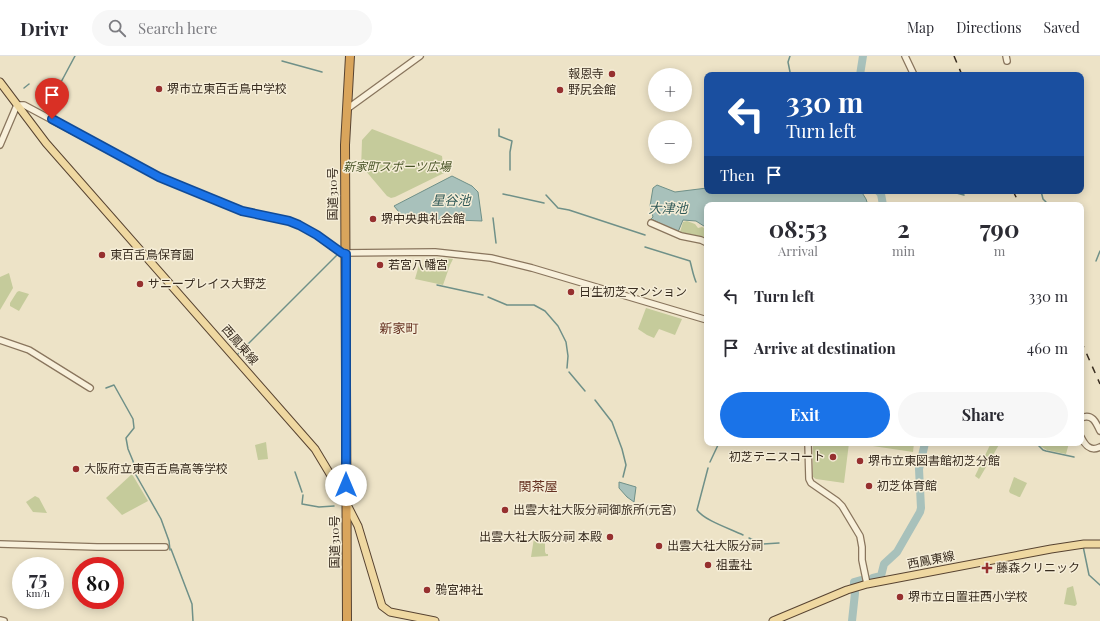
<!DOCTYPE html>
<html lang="en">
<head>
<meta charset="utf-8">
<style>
	body { margin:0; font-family:"Playfair Display","Noto Sans JP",serif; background:#f7f7f7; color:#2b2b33; height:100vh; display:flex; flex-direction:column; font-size:15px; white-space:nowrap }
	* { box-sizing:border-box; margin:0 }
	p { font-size:13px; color:#7c7c81 }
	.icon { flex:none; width:22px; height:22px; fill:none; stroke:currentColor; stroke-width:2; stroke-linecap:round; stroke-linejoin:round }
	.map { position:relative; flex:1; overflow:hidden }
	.sheet { position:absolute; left:704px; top:146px; width:380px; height:244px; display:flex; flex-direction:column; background:#fff; border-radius:8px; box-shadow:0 2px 10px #0003 }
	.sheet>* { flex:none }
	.guide { position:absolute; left:704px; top:16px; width:380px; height:122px; border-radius:8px; box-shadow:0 2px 10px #0003; background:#1a4fa0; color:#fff; overflow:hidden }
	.controls { position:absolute; left:648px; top:12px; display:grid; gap:8px }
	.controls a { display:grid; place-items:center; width:44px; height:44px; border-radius:50%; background:#fff; box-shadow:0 2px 10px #0003; font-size:20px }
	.speed { position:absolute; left:12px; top:501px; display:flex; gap:8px; font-size:20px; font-weight:700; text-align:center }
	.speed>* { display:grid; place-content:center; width:52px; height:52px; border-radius:50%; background:#fff; box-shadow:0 2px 10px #0003; line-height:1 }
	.speed small { font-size:10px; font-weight:400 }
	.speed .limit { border:6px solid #d22; background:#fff; color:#111 }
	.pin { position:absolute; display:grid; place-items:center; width:34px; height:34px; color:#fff; margin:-41px -17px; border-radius:50% 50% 50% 0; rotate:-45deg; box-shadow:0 0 4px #0007 }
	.pin .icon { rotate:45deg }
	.me { position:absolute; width:44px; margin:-22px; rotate:0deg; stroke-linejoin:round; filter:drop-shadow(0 0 3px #0008) }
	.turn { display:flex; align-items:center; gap:14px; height:84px; padding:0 16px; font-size:18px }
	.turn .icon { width:52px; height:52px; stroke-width:2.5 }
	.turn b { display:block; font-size:28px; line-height:34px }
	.then { display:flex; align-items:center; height:38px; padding:0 16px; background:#0003; gap:8px; font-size:15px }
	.eta { display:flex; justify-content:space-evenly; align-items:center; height:68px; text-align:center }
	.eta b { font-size:24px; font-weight:700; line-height:28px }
	.button { display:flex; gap:8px; margin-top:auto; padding:8px 16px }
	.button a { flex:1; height:46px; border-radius:24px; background:#1a73e8; color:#fff; font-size:16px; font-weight:700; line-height:46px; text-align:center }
	.button a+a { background:#f7f7f7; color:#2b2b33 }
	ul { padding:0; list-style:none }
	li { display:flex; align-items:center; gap:12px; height:52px; padding:0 16px }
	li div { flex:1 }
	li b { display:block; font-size:15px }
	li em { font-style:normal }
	header { display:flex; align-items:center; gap:24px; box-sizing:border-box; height:56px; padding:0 20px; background:#fff; border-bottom:1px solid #e1e1e2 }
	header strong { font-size:19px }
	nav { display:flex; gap:22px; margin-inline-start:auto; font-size:14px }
	.search { width:280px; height:36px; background:#f7f7f7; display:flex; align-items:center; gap:10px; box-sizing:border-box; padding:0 14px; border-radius:22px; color:#7c7c81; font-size:15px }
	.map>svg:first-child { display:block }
	.green { fill:#c5cb9b }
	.water { fill:#a8c1bb; stroke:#6f9088 }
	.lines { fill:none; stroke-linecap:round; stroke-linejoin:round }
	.stream { stroke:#6f9088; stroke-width:1.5 }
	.river { stroke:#a8c1bb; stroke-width:8 }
	.minor-casing { stroke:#89755d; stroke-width:8 }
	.major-casing { stroke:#574331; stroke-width:9 }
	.highway-casing { stroke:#574331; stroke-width:10 }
	.minor { stroke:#f8f0db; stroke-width:5.5 }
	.major { stroke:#efd8a1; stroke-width:7 }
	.highway { stroke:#d9a55c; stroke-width:8 }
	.rail { stroke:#392d20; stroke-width:1.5; stroke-dasharray:7 7; stroke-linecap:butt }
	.route-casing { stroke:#114b97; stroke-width:10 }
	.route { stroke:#1a73e8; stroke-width:7 }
	.poi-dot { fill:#96302f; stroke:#f5edd7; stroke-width:1.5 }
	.labels { text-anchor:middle; stroke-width:3; stroke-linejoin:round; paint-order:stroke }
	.poi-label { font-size:12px; fill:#392d20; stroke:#f5edd7; text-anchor:start }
	.park-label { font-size:12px; font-style:italic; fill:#495527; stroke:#f5edd7 }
	.street-label { font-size:12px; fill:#392d20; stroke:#f5edd7 }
	.water-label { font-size:13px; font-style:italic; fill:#305957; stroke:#f5edd7 }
	.neighbourhood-label { font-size:13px; fill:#653121; stroke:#f5edd7 }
</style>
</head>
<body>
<header>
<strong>Drivr</strong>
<div class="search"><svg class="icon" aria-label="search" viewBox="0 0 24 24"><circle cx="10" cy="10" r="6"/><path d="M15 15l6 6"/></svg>Search here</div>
<nav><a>Map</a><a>Directions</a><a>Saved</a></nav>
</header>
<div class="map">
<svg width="1100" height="565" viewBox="0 0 1100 565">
	<rect width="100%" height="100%" fill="#ede3c7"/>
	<g class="green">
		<polygon points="372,73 442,100 444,117 395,141 391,142 387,140 365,114 361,114 362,84"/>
		<polygon points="687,165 695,168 698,172 702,171 707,173 707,184 680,176 683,166"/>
		<polygon points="436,202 453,203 450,209 443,229 415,223 419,209 435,210"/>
		<polygon points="9,217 13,232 0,254 0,221"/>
		<polygon points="19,235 29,238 19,255 10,250 10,247 17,236"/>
		<polygon points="646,252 682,263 675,279 659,273 654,282 647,279 638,273"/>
		<polygon points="266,386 268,403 258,404 255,389"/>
		<polygon points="813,387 821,387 816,421 821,387 849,387 844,427 816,423 813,421"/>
		<polygon points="863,387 914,387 913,396 866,389"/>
		<polygon points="991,387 1000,387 979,423 975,420"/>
		<polygon points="1041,387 1069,387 1066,398 1047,394 1040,390"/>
		<polygon points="132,418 148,445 122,459 106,442"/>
		<polygon points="1014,421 1027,427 1020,441 1019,441 1010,437 1009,435"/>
		<polygon points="35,440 39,442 47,457 33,456 26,446"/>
		<polygon points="534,482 545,483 545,496 546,498 548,498 548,500 531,501"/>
		<polygon points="1073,530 1077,548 1075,550 1064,548 1067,532"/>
	</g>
	<g class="water">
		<polygon points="452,120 472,130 478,136 482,165 404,162 394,150"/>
		<polygon points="657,129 675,136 707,132 707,135 861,135 866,143 868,149 707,149 707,172 696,165 683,164 678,176 651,163 653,161 650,150 653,132"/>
		<polygon points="619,426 636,431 634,446 627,441 619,432"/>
	</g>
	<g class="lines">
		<g class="stream">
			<polyline points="282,5 322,16"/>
			<polyline points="790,16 788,6 790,0"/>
			<polyline points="24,32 29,28"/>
			<polyline points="55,32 56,30 60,28 75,0"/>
			<polyline points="499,73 499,80 512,85 510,96 510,114"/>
			<polyline points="949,135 964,139"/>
			<polyline points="1041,135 1043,143 1046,146"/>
			<polyline points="503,138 544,147"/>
			<polyline points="546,139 558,152 569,154 645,179"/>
			<polyline points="493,162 496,187"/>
			<path d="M645,191L690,205C692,212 693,219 696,226"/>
			<polyline points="1096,205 1100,195"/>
			<polyline points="437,229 483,239"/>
			<polyline points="488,241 507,249 534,249 545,255 558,270 566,286 568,300 567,312"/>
			<polyline points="238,298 337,199"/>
			<polyline points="569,316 585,335"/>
			<polyline points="106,332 114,329 133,363 134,372 126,382 128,393 133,405 136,419 161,463 169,485 170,494"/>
			<polyline points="595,344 612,366 622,393 626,409 623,421"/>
			<polyline points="1036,387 1043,394 1046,395 1074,401"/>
			<polyline points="710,406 718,389"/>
			<path d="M708,412L697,454C705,465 731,473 743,479"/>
			<polyline points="295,416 302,436"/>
			<polyline points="303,439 302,448 319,451 334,450"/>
			<polyline points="749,482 763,488 779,487"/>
			<polyline points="1083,490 1089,519 1100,529"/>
			<polyline points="171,493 192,548 193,565"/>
		</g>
		<g class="river">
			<polyline points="860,19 863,0"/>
			<polyline points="878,135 881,138 883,149"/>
			<polyline points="873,522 881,520 884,508 897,496 920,456 921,452 919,413 925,387"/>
			<polyline points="854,528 854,526 861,524"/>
			<polyline points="852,565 855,537"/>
		</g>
		<g class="minor-casing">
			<g id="minor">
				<polyline points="905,0 914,19"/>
				<polyline points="1006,0 1007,5"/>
				<polyline points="347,53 420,0"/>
				<polyline points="0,89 17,49 24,49 159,121 242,155 289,165 299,169 317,179 341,197 435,196 491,202 532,212 707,264"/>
				<polyline points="651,167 681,180 701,184 707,187"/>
				<polyline points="0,284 29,294 90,332"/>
				<path d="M1081,362C1092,357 1096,366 1100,375"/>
				<path d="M1081,381C1085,389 1090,396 1100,391"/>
				<polyline points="808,387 809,423 811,427 837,445 842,450 860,480 862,491 862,504 867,528"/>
				<polyline points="0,488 97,491 165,491"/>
				<polyline points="0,564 4,565"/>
			</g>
		</g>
		<g class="major-casing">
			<g id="major">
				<polyline points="0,26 46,87 315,393 339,433 358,470 382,550 390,556 435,565"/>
				<polyline points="773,565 847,534 867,528 1051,493 1084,488 1100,488"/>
			</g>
		</g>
		<g class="highway-casing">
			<polyline id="highway" points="347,565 345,89 350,0"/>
		</g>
		<use href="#minor" class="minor"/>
		<use href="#major" class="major"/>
		<use href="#highway" class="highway"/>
		<g class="rail">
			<polyline points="954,0 962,19"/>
			<polyline points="1013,135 1020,149"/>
			<polyline points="1081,285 1100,328"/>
		</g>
	</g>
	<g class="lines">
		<g class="route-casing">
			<polyline id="route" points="52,63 159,121 242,155 289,165 299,169 317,179 342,197 346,198 346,429"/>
		</g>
		<use href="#route" class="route"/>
	</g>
	<g class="poi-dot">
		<circle cx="612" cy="18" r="4"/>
		<circle cx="159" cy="33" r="4"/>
		<circle cx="560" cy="34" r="4"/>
		<circle cx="373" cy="163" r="4"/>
		<circle cx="102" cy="199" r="4"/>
		<circle cx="380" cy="209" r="4"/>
		<circle cx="140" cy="228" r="4"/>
		<circle cx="571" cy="236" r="4"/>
		<circle cx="833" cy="401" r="4"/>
		<circle cx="860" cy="405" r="4"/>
		<circle cx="76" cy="413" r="4"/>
		<circle cx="869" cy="430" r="4"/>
		<circle cx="505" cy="454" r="4"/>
		<circle cx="610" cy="481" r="4"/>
		<circle cx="659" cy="490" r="4"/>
		<circle cx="708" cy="509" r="4"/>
		<path d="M985 506h4v4h4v4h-4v4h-4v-4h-4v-4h4z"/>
		<circle cx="427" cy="534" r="4"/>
		<circle cx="900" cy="541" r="4"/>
	</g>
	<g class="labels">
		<g class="poi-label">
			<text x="604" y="22" text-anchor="end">報恩寺</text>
			<text x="167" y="37">堺市立東百舌鳥中学校</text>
			<text x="568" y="38">野尻会館</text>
			<text x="381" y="167">堺中央典礼会館</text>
			<text x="110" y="203">東百舌鳥保育園</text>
			<text x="388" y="213">若宮八幡宮</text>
			<text x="148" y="232">サニープレイス大野芝</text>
			<text x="579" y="240">日生初芝マンション</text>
			<text x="825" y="405" text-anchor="end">初芝テニスコート</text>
			<text x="868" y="409">堺市立東図書館初芝分館</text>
			<text x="84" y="417">大阪府立東百舌鳥高等学校</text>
			<text x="877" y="434">初芝体育館</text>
			<text x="513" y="458">出雲大社大阪分祠御旅所(元宮)</text>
			<text x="602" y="485" text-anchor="end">出雲大社大阪分祠 本殿</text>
			<text x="667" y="494">出雲大社大阪分祠</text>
			<text x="716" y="513">祖霊社</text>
			<text x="996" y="516">藤森クリニック</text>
			<text x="435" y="538">鴉宮神社</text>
			<text x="908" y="545">堺市立日置荘西小学校</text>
		</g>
		<g class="park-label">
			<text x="397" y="115">新家町スポーツ広場</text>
		</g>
		<g class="street-label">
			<text transform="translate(333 138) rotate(-90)" y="4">国道310号</text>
			<text transform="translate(240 289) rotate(49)" y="4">西鳳東線</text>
			<text transform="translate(335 486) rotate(-90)" y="4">国道310号</text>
			<text transform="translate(931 504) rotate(-11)" y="4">西鳳東線</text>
		</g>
		<g class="water-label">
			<text x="451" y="149">星谷池</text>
			<text x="668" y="157">大津池</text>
		</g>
		<g class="neighbourhood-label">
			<text x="399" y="277">新家町</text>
			<text x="538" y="435">関茶屋</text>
		</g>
	</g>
</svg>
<div class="controls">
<a>+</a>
<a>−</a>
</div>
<div class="speed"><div>75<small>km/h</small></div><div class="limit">80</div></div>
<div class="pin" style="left:52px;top:63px;background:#d93025"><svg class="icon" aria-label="arrive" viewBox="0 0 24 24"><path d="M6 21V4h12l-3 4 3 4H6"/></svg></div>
<svg class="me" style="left:346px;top:429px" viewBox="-20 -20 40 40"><circle r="19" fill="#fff"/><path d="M0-13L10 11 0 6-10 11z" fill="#1a73e8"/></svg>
<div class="guide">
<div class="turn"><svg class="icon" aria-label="left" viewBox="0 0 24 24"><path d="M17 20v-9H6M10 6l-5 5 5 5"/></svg><div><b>330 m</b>Turn left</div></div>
<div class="then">Then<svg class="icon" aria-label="arrive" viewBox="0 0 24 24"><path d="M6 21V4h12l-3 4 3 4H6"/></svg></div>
</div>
<section class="sheet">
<div class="eta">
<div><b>08:53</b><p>Arrival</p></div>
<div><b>2</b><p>min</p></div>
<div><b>790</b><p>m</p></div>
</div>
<ul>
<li><svg class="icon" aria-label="left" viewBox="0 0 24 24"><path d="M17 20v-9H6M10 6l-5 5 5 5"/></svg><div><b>Turn left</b></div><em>330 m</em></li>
<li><svg class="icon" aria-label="arrive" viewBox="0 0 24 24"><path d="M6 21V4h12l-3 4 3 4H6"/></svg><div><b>Arrive at destination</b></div><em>460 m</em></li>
</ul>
<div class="button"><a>Exit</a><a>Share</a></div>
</section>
</div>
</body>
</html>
